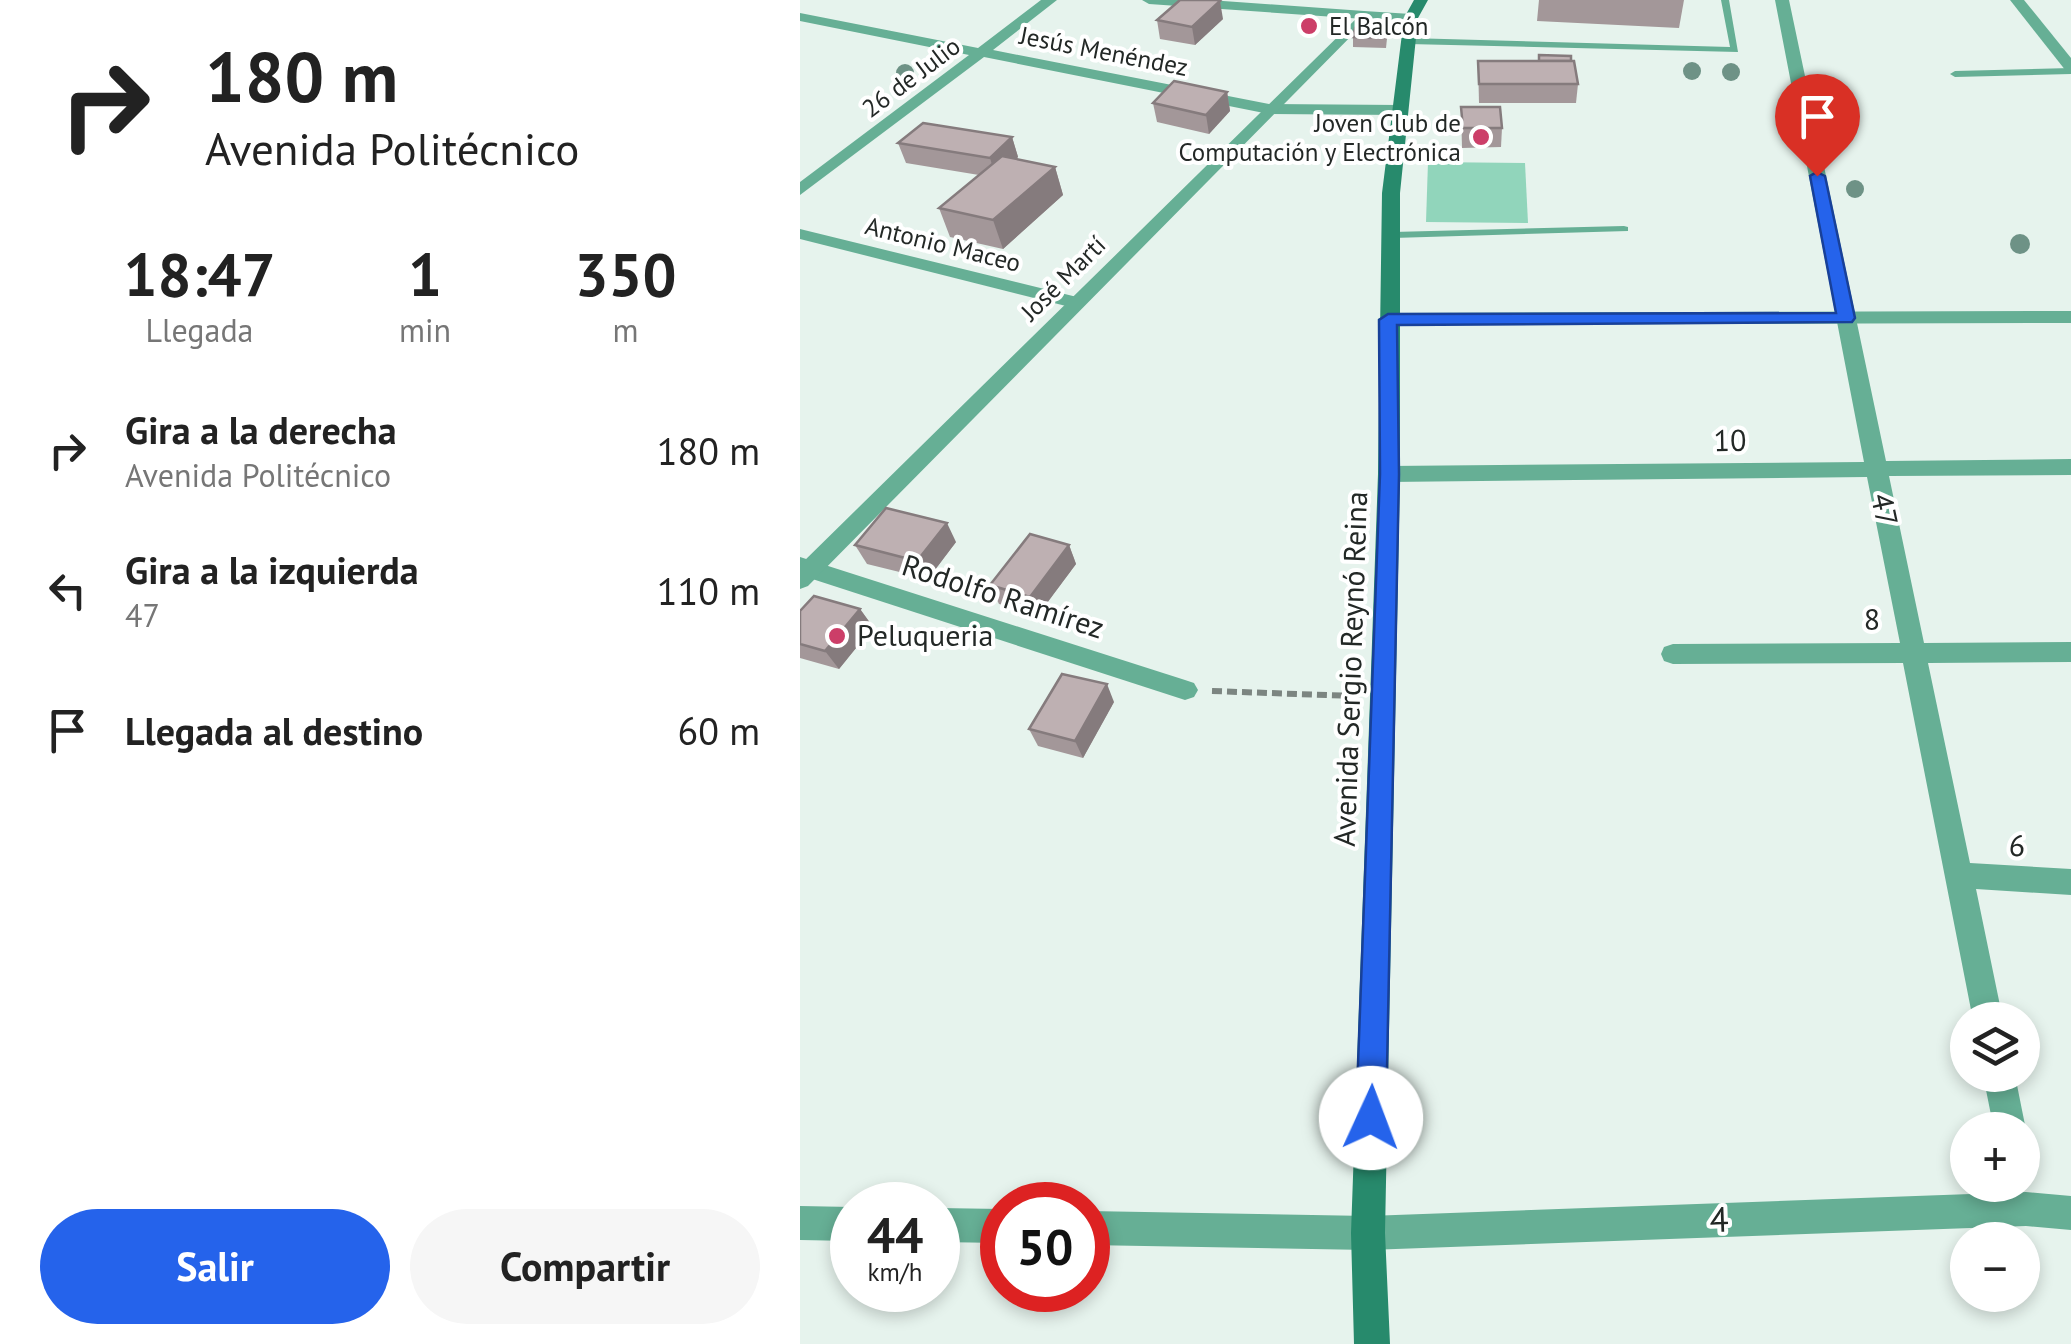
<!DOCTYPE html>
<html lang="es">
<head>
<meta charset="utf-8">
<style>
	body { margin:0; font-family:"PT Sans",sans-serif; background:#f6f6f6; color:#222; height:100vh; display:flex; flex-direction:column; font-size:38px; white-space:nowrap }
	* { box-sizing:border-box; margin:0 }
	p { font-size:32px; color:#767676 }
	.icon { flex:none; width:55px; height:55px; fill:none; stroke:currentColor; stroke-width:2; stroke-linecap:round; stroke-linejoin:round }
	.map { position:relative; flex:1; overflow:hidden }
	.details { display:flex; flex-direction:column; background:#fff; width:800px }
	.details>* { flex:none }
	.banner { background:#fff; color:#222; overflow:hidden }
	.tools { position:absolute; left:1150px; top:1002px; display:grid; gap:20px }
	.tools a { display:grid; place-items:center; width:90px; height:90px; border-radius:50%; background:#fff; box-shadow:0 5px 15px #0003; font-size:50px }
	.speed { position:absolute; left:30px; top:1182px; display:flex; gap:20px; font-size:50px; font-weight:700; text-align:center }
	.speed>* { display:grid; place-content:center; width:130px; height:130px; border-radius:50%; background:#fff; box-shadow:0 5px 15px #0003; line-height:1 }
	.speed small { font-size:25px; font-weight:400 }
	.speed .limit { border:15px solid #d22; background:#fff; color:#111 }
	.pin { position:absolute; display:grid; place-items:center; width:85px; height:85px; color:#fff; margin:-102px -42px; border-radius:50% 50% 50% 0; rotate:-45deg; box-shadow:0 0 10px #0007 }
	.pin .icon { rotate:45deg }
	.me { position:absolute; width:110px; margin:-55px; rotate:2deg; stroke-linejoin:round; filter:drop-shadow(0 0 8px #0008) }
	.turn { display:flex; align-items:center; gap:35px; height:210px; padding:0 40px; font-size:45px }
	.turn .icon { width:130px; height:130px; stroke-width:2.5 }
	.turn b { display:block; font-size:70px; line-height:85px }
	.eta { display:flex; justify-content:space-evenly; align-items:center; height:170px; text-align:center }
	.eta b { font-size:60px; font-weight:600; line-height:70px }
	.button { display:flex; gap:20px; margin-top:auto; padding:20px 40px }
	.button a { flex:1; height:115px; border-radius:60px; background:#2563eb; color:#fff; font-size:40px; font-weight:600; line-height:115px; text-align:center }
	.button a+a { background:#f6f6f6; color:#222 }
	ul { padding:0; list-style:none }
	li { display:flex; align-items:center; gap:30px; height:140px; padding:0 40px }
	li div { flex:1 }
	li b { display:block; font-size:38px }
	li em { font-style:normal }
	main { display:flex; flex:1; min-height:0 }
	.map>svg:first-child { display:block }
	.green { fill:#91d5bb }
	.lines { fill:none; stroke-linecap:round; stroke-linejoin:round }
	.path { stroke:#7c8581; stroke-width:6; stroke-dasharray:10 5; stroke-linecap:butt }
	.service { fill:#66af95; fill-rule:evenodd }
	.minor { fill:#66af95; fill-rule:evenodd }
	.tertiary { fill:#66af95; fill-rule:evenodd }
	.secondary { fill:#278a6c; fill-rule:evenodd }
	.tree { fill:#6e9286 }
	.wall { fill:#a39799 }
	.shaded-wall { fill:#857b7d }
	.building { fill:#beb0b2; stroke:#857b7d; stroke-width:2.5 }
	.route { fill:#2563eb; stroke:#184099; stroke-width:2.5 }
	.poi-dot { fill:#cc3e68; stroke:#fff; stroke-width:4 }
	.labels { text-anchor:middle; stroke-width:8; stroke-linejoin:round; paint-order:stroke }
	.far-poi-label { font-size:25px; fill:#232826; stroke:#fff; text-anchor:start }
	.far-street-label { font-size:25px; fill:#232826; stroke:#fff }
	.street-label { font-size:30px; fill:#232826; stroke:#fff }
	.poi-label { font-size:30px; fill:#232826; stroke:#fff; text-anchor:start }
	.near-street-label { font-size:35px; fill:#232826; stroke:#fff }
</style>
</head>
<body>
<main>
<section class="details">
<div class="banner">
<div class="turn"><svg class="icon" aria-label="right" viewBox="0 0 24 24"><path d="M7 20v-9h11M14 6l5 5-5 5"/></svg><div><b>180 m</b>Avenida Politécnico</div></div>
</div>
<div class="eta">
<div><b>18:47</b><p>Llegada</p></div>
<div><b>1</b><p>min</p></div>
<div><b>350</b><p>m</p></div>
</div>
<ul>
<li><svg class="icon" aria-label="right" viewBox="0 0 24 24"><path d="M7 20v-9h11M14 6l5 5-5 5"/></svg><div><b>Gira a la derecha</b><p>Avenida Politécnico</p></div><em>180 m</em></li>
<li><svg class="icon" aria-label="left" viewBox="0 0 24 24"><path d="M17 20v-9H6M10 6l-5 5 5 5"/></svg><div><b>Gira a la izquierda</b><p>47</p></div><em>110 m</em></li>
<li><svg class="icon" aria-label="arrive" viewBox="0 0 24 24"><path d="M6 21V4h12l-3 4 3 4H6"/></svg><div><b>Llegada al destino</b></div><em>60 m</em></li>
</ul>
<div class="button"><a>Salir</a><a>Compartir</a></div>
</section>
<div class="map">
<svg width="1271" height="1344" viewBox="0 0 1271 1344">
	<rect width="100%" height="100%" fill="#e6f3ed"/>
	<polygon class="green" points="628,162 725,163 728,223 626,222"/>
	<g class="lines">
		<polyline class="path" points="412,691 554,696"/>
		<g class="service">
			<polygon points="921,0 929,0 938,52 608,44 604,41 608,38 930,47"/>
			<polygon points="1271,68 1271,74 1155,77 1150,74 1155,71"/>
			<polygon points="824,226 828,227 828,231 593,238 588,235 593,232"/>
		</g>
		<g class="minor">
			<polygon points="241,0 257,0 193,50 469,104 600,105 608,110 600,115 469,114 184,57 0,195 0,182 169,55 0,21 0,13 178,48"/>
			<polygon points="342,0 409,0 564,11 571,15 564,19 349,4"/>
			<polygon points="975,0 989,0 1086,461 1271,459 1271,475 1089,476 1124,643 1271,642 1271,662 1128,663 1170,863 1271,869 1271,895 1176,889 1203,1020 1173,1020 1103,663 873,664 864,661 861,654 864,647 873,644 1100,643 1067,477 589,482 578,474 589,466 1064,462"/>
			<polygon points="1210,0 1224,0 1271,58 1271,73 1266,71"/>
			<polygon points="0,229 281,298 283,302 274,308 0,239"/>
			<polygon points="0,557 385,680 394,683 398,690 394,697 385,700 0,575"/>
			<polygon points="1183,1075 1215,1075 1226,1130 1222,1139 1222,1130 1194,1130"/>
			<polygon points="1226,1192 1271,1196 1271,1230 1226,1226 568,1250 288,1245 288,1211 568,1216"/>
			<polygon points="0,1206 52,1207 52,1241 0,1240"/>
			<polygon points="138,1208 202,1209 202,1243 138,1242"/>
		</g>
		<g class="tertiary">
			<polygon points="564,11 611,14 618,18 611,22 568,19 8,586 0,589 0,565"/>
			<polygon points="1271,311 1271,323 588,325 578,319 588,313"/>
		</g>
		<polygon class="secondary" points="614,0 628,0 618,18 600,193 600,474 585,1233 590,1344 554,1344 551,1233 578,474 582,193 604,18"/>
	</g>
	<g class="tree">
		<circle cx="892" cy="71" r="9"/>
		<circle cx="931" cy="72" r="9"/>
		<circle cx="105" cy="73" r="9"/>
		<circle cx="1055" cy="189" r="9"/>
		<circle cx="1220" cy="244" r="10"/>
	</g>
	<g class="wall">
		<polygon points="739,0 884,0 879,28 737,21"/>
		<polygon points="423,19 395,45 360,39 357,20"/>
		<polygon points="588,29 586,48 553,47 553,37"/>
		<polygon points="678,61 778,84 776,103 679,103"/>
		<polygon points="427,92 430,111 409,134 357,122 353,103"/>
		<polygon points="661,107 702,128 701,147 662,148"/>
		<polygon points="212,137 218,157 216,159 255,167 263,195 203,249 150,237 139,208 179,175 106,163 98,143"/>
		<polygon points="156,542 128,579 67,564 55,545"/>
		<polygon points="269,545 276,564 238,615 199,604 190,585"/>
		<polygon points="60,609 73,627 39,669 0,658 0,611"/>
		<polygon points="314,702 283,758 238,746 229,729"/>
	</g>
	<g class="shaded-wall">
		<polygon points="420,1 423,19 395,45 392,27"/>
		<polygon points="427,92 430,111 409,134 406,115"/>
		<polygon points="212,137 218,157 196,178 190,158"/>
		<polygon points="255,167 263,195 203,249 193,220"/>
		<polygon points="147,523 156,542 128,579 117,561"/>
		<polygon points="269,545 276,564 238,615 230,597"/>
		<polygon points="60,609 73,627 39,669 25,651"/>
		<polygon points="307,684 314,702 283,758 275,741"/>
	</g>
	<g class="building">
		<polygon points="380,0 417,0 420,1 392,27 357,20"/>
		<polygon points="555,28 588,29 586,38 553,37"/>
		<polygon points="739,55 771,56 771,61 739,61"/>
		<polygon points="678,61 774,61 778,84 679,84"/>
		<polygon points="374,81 427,92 406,115 353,103"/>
		<polygon points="661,107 700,107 702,128 663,128"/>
		<polygon points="123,123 212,137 190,158 98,143"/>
		<polygon points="202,156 255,167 193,220 139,208"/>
		<polygon points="86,508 147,523 117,561 55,545"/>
		<polygon points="230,534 269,545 230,597 190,585"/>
		<polygon points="14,596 60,609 25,651 0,644 0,611"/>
		<polygon points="262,674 307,684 275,741 229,729"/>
	</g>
	<polygon class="route" points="1017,172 1025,176 1055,318 1052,322 597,325 599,474 586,1118 581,1129 571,1133 561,1129 556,1118 580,474 579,320 588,314 1036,313 1010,176"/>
	<g class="poi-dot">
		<circle cx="509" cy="26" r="10"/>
		<circle cx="681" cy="137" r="10"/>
		<circle cx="37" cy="636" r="10"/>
	</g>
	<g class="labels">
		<g class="far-poi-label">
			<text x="529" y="35">El Balcón</text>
			<text x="661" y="132" text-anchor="end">Joven Club de<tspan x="661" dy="29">Computación y Electrónica</tspan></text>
		</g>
		<g class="far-street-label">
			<text transform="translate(304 51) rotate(11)" y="9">Jesús Menéndez</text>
			<text transform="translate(111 77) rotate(-37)" y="9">26 de Julio</text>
			<text transform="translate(143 244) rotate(14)" y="9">Antonio Maceo</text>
			<text transform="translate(263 278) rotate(-45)" y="9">José Martí</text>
		</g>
		<g class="street-label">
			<text transform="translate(930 441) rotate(-1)" y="10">10</text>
			<text transform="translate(1084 510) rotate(78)" y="10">47</text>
			<text transform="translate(203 597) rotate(18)" y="10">Rodolfo Ramírez</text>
			<text x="1072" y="630">8</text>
			<text transform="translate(551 669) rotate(-88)" y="10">Avenida Sergio Reynó Reina</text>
			<text transform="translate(1217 846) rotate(4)" y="10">6</text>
		</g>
		<g class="poi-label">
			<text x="57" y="646">Peluqueria</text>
		</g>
		<g class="near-street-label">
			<text transform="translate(919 1220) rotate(-2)" y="12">4</text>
		</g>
	</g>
</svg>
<div class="tools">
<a><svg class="icon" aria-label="layers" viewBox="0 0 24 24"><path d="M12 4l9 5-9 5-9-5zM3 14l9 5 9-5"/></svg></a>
<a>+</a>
<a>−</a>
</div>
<div class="speed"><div>44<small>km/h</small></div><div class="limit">50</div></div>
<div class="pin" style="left:1017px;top:176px;background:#d93025"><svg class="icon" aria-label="arrive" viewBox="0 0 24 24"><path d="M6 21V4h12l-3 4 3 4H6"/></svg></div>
<svg class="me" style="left:571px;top:1118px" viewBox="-20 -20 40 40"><circle r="19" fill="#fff"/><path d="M0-13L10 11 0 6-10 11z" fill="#2563eb"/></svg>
</div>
</main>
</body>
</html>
